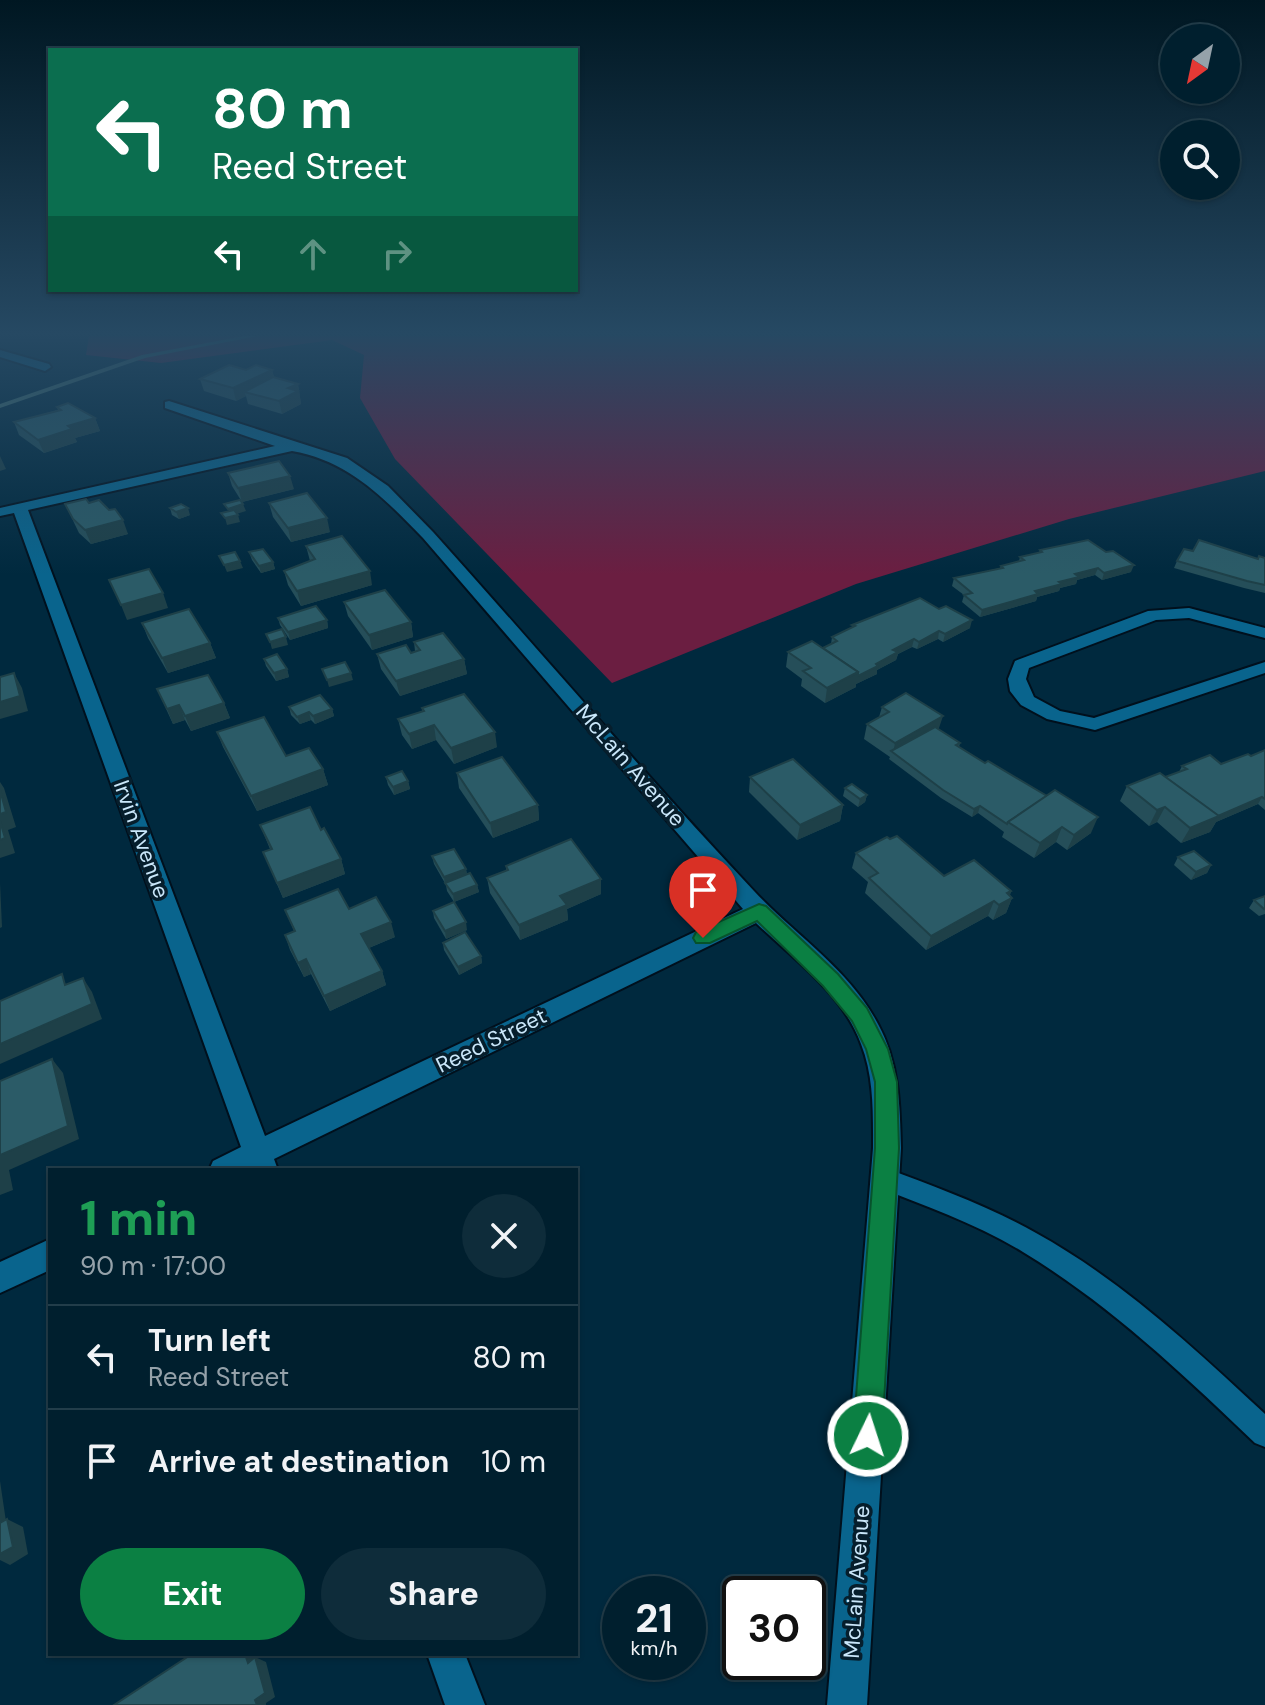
<!DOCTYPE html>
<html lang="en">
<head>
<meta charset="utf-8">
<style>
	body { margin:0; font-family:"DM Sans",sans-serif; background:#0e2c3a; color:#f1f3f6; height:100vh; display:flex; flex-direction:column; font-size:30px; white-space:nowrap }
	* { box-sizing:border-box; margin:0 }
	p { font-size:26px; color:#95a2aa }
	.icon { flex:none; width:44px; height:44px; fill:none; stroke:currentColor; stroke-width:2; stroke-linecap:round; stroke-linejoin:round }
	.map { position:relative; flex:1; overflow:hidden }
	.panel { position:absolute; left:48px; top:1168px; width:530px; height:488px; display:flex; flex-direction:column; background:#001f2e; border-radius:0px; box-shadow:0 2px 6px #0004,0 0 0 2px #223d4a }
	.panel>* { flex:none }
	.hud { position:absolute; left:48px; top:48px; width:530px; height:244px; border-radius:0px; box-shadow:0 2px 6px #0004,0 0 0 2px #223d4a; background:#0b6e4f; color:#fff; overflow:hidden }
	.needle { width:52px; rotate:213deg }
	.buttons { position:absolute; left:1160px; top:24px; display:grid; gap:16px }
	.buttons a { display:grid; place-items:center; width:80px; height:80px; border-radius:50%; background:#001f2e; box-shadow:0 2px 6px #0004,0 0 0 2px #223d4a; font-size:40px }
	.speed { position:absolute; left:602px; top:1576px; display:flex; gap:16px; font-size:40px; font-weight:700; text-align:center }
	.speed>* { display:grid; place-content:center; width:104px; height:104px; border-radius:50%; background:#001f2e; box-shadow:0 2px 6px #0004,0 0 0 2px #223d4a; line-height:1 }
	.speed small { font-size:20px; font-weight:400 }
	.speed .limit { border:4px solid #111; border-radius:12px; background:#fff; color:#111 }
	.pin { position:absolute; display:grid; place-items:center; width:68px; height:68px; color:#fff; margin:-82px -34px; border-radius:50% 50% 50% 0; rotate:-45deg; box-shadow:0 0 8px #0007 }
	.pin .icon { rotate:45deg }
	.me { position:absolute; width:88px; margin:-44px; rotate:4deg; stroke-linejoin:round; filter:drop-shadow(0 0 6px #0008) }
	.turn { display:flex; align-items:center; gap:28px; height:168px; padding:0 32px; font-size:36px }
	.turn .icon { width:104px; height:104px; stroke-width:2.5 }
	.turn b { display:block; font-size:56px; line-height:68px }
	.lanes { display:flex; align-items:center; height:76px; padding:0 32px; background:#0003; justify-content:center; gap:40px; direction:ltr }
	.lanes .off { opacity:.35 }
	.round { display:grid; place-items:center; flex:none; width:84px; height:84px; border-radius:42px; background:#0e2c3a }
	.summary { display:flex; align-items:center; justify-content:space-between; height:136px; padding:0 32px }
	h1 { font-size:48px; font-weight:800; line-height:60px; color:#1e9e55 }
	.button { display:flex; gap:16px; margin-top:auto; padding:16px 32px }
	.button a { flex:1; height:92px; border-radius:48px; background:#0b8043; color:#fff; font-size:32px; font-weight:800; line-height:92px; text-align:center }
	.button a+a { background:#0e2c3a; color:#f1f3f6 }
	ul { padding:0; list-style:none }
	li { display:flex; align-items:center; gap:24px; height:104px; padding:0 32px; border-top:2px solid #223d4a }
	li div { flex:1 }
	li b { display:block; font-size:30px }
	li em { font-style:normal }
	.map>svg:first-child { display:block }
	.green { fill:#6b1e41 }
	.lines { fill:none; stroke-linecap:round; stroke-linejoin:round }
	.stream { fill:#4c7776; fill-rule:evenodd }
	.service-casing { stroke:#00101d; stroke-width:4 }
	.minor-casing { stroke:#00101d; stroke-width:4 }
	.service { fill:#09648d; fill-rule:evenodd }
	.minor { fill:#09648d; fill-rule:evenodd }
	.wall { fill:#254e59 }
	.shaded-wall { fill:#1e4048 }
	.building { fill:#2b5b67; stroke:#1e4048; stroke-width:2 }
	.route { fill:#0b8043; stroke:#07532c; stroke-width:2 }
	.labels { text-anchor:middle; stroke-width:7; stroke-linejoin:round; paint-order:stroke }
	.street-label { font-size:22px; fill:#cae7fa; stroke:#061e2c }
</style>
</head>
<body>
<div class="map">
<svg width="1265" height="1705" viewBox="0 0 1265 1705">
	<rect width="100%" height="100%" fill="#00293e"/>
	<polygon class="green" points="89,336 1265,336 1265,471 1069,519 856,584 612,683 395,459 360,398 364,355 332,340 161,363 86,355"/>
	<g class="lines">
		<polygon class="stream" points="244,336 257,336 145,358 0,408 0,404 142,355"/>
		<g class="service-casing">
			<path id="service" d="M885,1168C936,1187 988,1206 1036,1233C1121,1280 1194,1348 1265,1414V1447L1255,1443C1183,1374 1109,1304 1023,1252C977,1224 926,1206 877,1187L873,1179L877,1171Z"/>
		</g>
		<g class="minor-casing">
			<g id="minor">
				<polygon points="0,350 49,364 51,367 45,371 0,357"/>
				<path d="M169,401L347,458L388,486L433,532C540,651 644,774 754,891C795,935 849,969 878,1024C899,1062 900,1105 901,1148L867,1705H827L873,1148C873,1113 874,1077 861,1044C843,994 793,958 756,923L274,1159L278,1170H209L213,1161L241,1147L14,513L0,516V508L275,446L165,408V402ZM292,451C349,461 384,498 423,538L743,909L265,1136L28,510Z"/>
				<polygon points="1189,608 1265,628 1265,638 1189,618 1156,620 1029,668 1026,679 1034,697 1060,711 1094,718 1265,662 1265,673 1095,730 1047,719 1021,705 1010,691 1008,679 1015,661 1148,611"/>
				<polygon points="50,1239 50,1270 0,1293 0,1262"/>
				<polygon points="427,1654 465,1654 485,1705 445,1705"/>
			</g>
		</g>
		<use href="#service" class="service"/>
		<use href="#minor" class="minor"/>
	</g>
	<g class="wall">
		<polygon points="246,370 272,370 274,377 298,384 301,404 282,414 248,404 246,396 236,401 204,391 200,379"/>
		<polygon points="57,407 95,418 100,431 75,438 77,442 44,453 19,435 14,422 58,410"/>
		<polygon points="228,473 294,489 242,502 232,486"/>
		<polygon points="89,503 109,510 128,534 91,544 79,533 65,504"/>
		<polygon points="269,503 330,532 291,542 273,517"/>
		<polygon points="170,508 190,515 179,519 172,515"/>
		<polygon points="306,546 372,585 301,606 288,585 284,571 310,561"/>
		<polygon points="1040,550 1131,572 1102,580 1095,575 1077,580 1076,584 1060,588 1059,591 1037,597 1036,601 980,617 962,602 964,595 952,586 954,578 1000,568 1001,566 1019,561 1020,557 1039,553"/>
		<polygon points="1193,551 1258,559 1265,558 1265,593 1244,588 1174,568 1177,561"/>
		<polygon points="249,552 273,562 275,569 261,573 252,560"/>
		<polygon points="344,602 411,622 413,637 372,650 348,616"/>
		<polygon points="278,618 327,620 328,628 290,640 280,625"/>
		<polygon points="142,623 210,643 216,658 168,673 148,638"/>
		<polygon points="852,625 970,628 943,642 938,639 917,649 912,647 898,654 896,660 877,670 877,674 856,684 856,687 825,703 801,686 802,679 786,667 788,652 823,648 831,644 832,637 852,628"/>
		<polygon points="414,642 464,659 467,674 400,696 381,669 377,654 411,653 415,651"/>
		<polygon points="264,659 287,669 289,677 276,681 266,666"/>
		<polygon points="157,689 224,703 230,718 191,731 185,720 173,724"/>
		<polygon points="289,707 332,709 334,716 315,724 311,720 300,724 291,715"/>
		<polygon points="882,707 939,729 960,743 959,747 1091,833 1067,850 1056,842 1034,858 1002,837 1004,832 978,813 972,817 941,798 889,759 890,757 864,739 867,724 879,717"/>
		<polygon points="422,708 497,747 454,764 436,740 412,749 402,735 398,719 422,711"/>
		<polygon points="217,732 323,769 328,785 257,811 223,747"/>
		<polygon points="1265,750 1265,810 1258,804 1216,822 1210,832 1181,843 1157,822 1149,826 1120,801 1127,786 1165,777 1179,772 1182,766 1221,764 1251,756"/>
		<polygon points="457,773 538,805 539,820 493,838 459,788"/>
		<polygon points="386,777 408,781 410,789 394,795 388,785"/>
		<polygon points="750,777 843,805 840,821 797,840 749,792"/>
		<polygon points="845,788 867,795 865,802 858,807 843,796"/>
		<polygon points="260,825 321,830 341,859 345,874 283,898 263,852 270,849"/>
		<polygon points="890,839 944,876 1011,891 1010,895 1012,898 1006,913 993,920 988,916 926,950 865,893 868,882 852,868 856,853"/>
		<polygon points="432,856 466,869 467,875 477,885 479,892 454,902 447,891 446,885 434,864"/>
		<polygon points="1178,857 1211,865 1207,873 1191,880 1174,865"/>
		<polygon points="506,866 601,879 601,894 567,909 568,920 520,940 490,893 487,878 506,871"/>
		<polygon points="1265,896 1265,914 1259,916 1249,908 1254,900"/>
		<polygon points="349,909 395,937 369,948 382,971 386,985 330,1011 311,974 304,977 290,950 285,935 294,931 285,910"/>
		<polygon points="433,911 467,930 446,939 434,918"/>
		<polygon points="443,943 481,956 482,963 459,975 444,950"/>
	</g>
	<g class="shaded-wall">
		<polygon points="272,370 275,382 244,392 246,396 236,401 233,388"/>
		<polygon points="298,384 301,404 282,414 279,401 288,388"/>
		<polygon points="95,418 100,431 75,438 77,442 44,453 38,440 68,426"/>
		<polygon points="0,456 6,469 0,471"/>
		<polygon points="290,476 294,489 242,502 238,488"/>
		<polygon points="243,504 246,511 230,516 228,509"/>
		<polygon points="188,508 190,515 179,519 176,512"/>
		<polygon points="238,515 240,522 227,525 225,518"/>
		<polygon points="327,518 330,532 291,542 288,528"/>
		<polygon points="123,520 128,534 91,544 85,530"/>
		<polygon points="240,561 243,568 227,572 224,565"/>
		<polygon points="273,562 275,569 261,573 259,566"/>
		<polygon points="1134,565 1131,572 1102,580 1104,573"/>
		<polygon points="1098,568 1095,575 1077,580 1076,584 1060,588 1059,591 1037,597 1036,601 980,617 982,610 1059,582 1075,574"/>
		<polygon points="370,571 372,585 301,606 297,591"/>
		<polygon points="163,593 168,608 127,620 121,605"/>
		<polygon points="327,620 328,628 290,640 288,632"/>
		<polygon points="972,620 970,628 943,642 945,634"/>
		<polygon points="411,622 413,637 372,650 369,635"/>
		<polygon points="939,631 938,639 917,649 919,642"/>
		<polygon points="286,637 288,645 272,649 270,642"/>
		<polygon points="914,639 912,647 898,654 896,660 877,670 877,674 856,684 856,687 825,703 827,688 876,664 893,650"/>
		<polygon points="210,643 216,658 168,673 162,658"/>
		<polygon points="464,659 467,674 400,696 396,681"/>
		<polygon points="287,669 289,677 276,681 274,673"/>
		<polygon points="14,673 22,688 28,711 0,719 0,702"/>
		<polygon points="351,673 353,680 329,687 327,680"/>
		<polygon points="224,703 230,718 191,731 185,716"/>
		<polygon points="179,705 185,720 173,724 167,709"/>
		<polygon points="332,709 334,716 315,724 313,716"/>
		<polygon points="309,712 311,720 300,724 297,717"/>
		<polygon points="943,716 938,731 893,753 895,743"/>
		<polygon points="434,725 436,740 412,749 409,734"/>
		<polygon points="495,732 497,747 454,764 451,748"/>
		<polygon points="323,769 328,785 257,811 251,796"/>
		<polygon points="408,781 410,789 394,795 393,787"/>
		<polygon points="0,782 4,788 16,827 8,830 15,853 0,858"/>
		<polygon points="867,795 865,802 858,807 860,799"/>
		<polygon points="1262,797 1258,804 1216,822 1210,832 1181,843 1190,828"/>
		<polygon points="538,805 539,820 493,838 490,823"/>
		<polygon points="843,805 840,821 797,840 800,825"/>
		<polygon points="980,806 978,813 972,817 974,809"/>
		<polygon points="1165,807 1157,822 1149,826 1157,810"/>
		<polygon points="1098,817 1091,833 1067,850 1074,835"/>
		<polygon points="1062,827 1056,842 1034,858 1040,843"/>
		<polygon points="341,859 345,874 283,898 277,883"/>
		<polygon points="1211,865 1207,873 1191,880 1196,872"/>
		<polygon points="466,869 467,877 445,885 444,877"/>
		<polygon points="601,879 601,894 567,909 568,920 520,940 519,925 560,896"/>
		<polygon points="0,883 2,927 0,928"/>
		<polygon points="477,885 479,892 454,902 453,894"/>
		<polygon points="1011,891 1008,900 1012,898 1006,913 993,920 999,905 1007,893"/>
		<polygon points="994,901 988,916 926,950 931,936"/>
		<polygon points="391,922 395,937 366,949 361,934"/>
		<polygon points="466,922 467,930 446,939 445,931"/>
		<polygon points="481,956 482,963 459,975 458,967"/>
		<polygon points="306,959 311,974 304,977 298,963"/>
		<polygon points="382,971 386,985 330,1011 324,996"/>
		<polygon points="83,978 92,992 102,1019 0,1064 0,1044"/>
		<polygon points="52,1059 63,1073 79,1139 9,1170 13,1190 0,1195 0,1155"/>
		<polygon points="0,1481 8,1535 0,1531"/>
		<polygon points="7,1519 23,1527 28,1554 10,1565 0,1560 0,1554"/>
		<polygon points="245,1654 254,1654 258,1668 248,1663"/>
		<polygon points="255,1657 266,1662 275,1697 266,1703 266,1705 257,1705 255,1700"/>
	</g>
	<g class="building">
		<polygon points="229,365 246,370 256,365 272,370 233,388 200,379"/>
		<polygon points="273,377 298,384 288,388 298,391 279,401 244,392"/>
		<polygon points="68,403 95,418 68,426 72,429 38,440 14,422 61,410 57,407"/>
		<polygon points="279,461 290,476 238,488 228,473"/>
		<polygon points="307,493 327,518 288,528 269,503"/>
		<polygon points="86,499 89,503 99,500 109,510 115,509 123,520 85,530 73,519 65,504"/>
		<polygon points="240,500 243,504 228,509 224,504"/>
		<polygon points="181,504 188,508 176,512 170,508"/>
		<polygon points="234,510 238,515 225,518 221,513"/>
		<polygon points="342,536 370,571 297,591 284,571 315,559 306,546"/>
		<polygon points="1088,540 1106,552 1113,551 1134,565 1104,573 1098,568 1075,574 1079,577 1059,582 1062,584 1035,591 1038,594 982,610 964,595 972,593 954,578 1003,568 1001,566 1024,560 1020,557 1042,552 1040,550"/>
		<polygon points="1199,540 1258,559 1259,556 1265,558 1265,585 1247,581 1177,561 1184,549 1193,551"/>
		<polygon points="263,549 273,562 259,566 249,552"/>
		<polygon points="235,552 240,561 224,565 219,556"/>
		<polygon points="149,569 163,593 121,605 109,580"/>
		<polygon points="385,590 411,622 369,635 344,602"/>
		<polygon points="920,598 939,609 946,606 972,620 945,634 939,631 919,642 914,639 893,650 898,652 876,664 878,666 858,676 858,672 823,648 837,641 832,637 855,626 852,625"/>
		<polygon points="316,606 327,620 288,632 278,618"/>
		<polygon points="189,609 210,643 162,658 142,623"/>
		<polygon points="282,629 286,637 270,642 266,634"/>
		<polygon points="443,633 464,659 396,681 377,654 406,645 411,653 420,650 414,642"/>
		<polygon points="812,641 858,672 827,688 803,671 811,668 788,652"/>
		<polygon points="277,654 287,669 274,673 264,659"/>
		<polygon points="345,662 351,673 327,680 322,669"/>
		<polygon points="14,673 20,696 0,702 0,677"/>
		<polygon points="208,675 224,703 185,716 179,705 167,709 157,689"/>
		<polygon points="906,693 943,716 895,743 867,724 889,712 882,707"/>
		<polygon points="464,694 495,732 451,748 434,725 409,734 398,719 424,711 422,708"/>
		<polygon points="320,695 332,709 313,716 309,712 297,717 289,707"/>
		<polygon points="264,717 286,756 309,748 323,769 251,796 217,732"/>
		<polygon points="935,727 960,743 956,745 985,763 988,761 1047,796 1008,822 1007,824 980,806 974,809 943,790 891,751"/>
		<polygon points="1265,750 1265,799 1262,797 1218,816 1165,777 1187,769 1182,766 1210,755 1221,764 1248,754 1251,756"/>
		<polygon points="502,757 538,805 490,823 457,773"/>
		<polygon points="793,759 843,805 800,825 750,777"/>
		<polygon points="402,771 408,781 393,787 386,777"/>
		<polygon points="1160,773 1219,816 1190,828 1165,807 1157,810 1127,786"/>
		<polygon points="852,784 867,795 860,799 845,788"/>
		<polygon points="0,790 6,812 0,814"/>
		<polygon points="1055,790 1098,817 1074,835 1062,827 1040,843 1008,822"/>
		<polygon points="310,807 321,830 324,828 341,859 277,883 263,852 272,849 260,825"/>
		<polygon points="0,821 5,838 0,840"/>
		<polygon points="897,836 944,876 974,860 1011,891 1007,893 1012,898 999,905 994,901 931,936 869,878 878,873 856,853 887,837 890,839"/>
		<polygon points="571,839 601,879 560,896 567,905 519,925 487,878 508,870 506,866"/>
		<polygon points="454,849 466,869 444,877 432,856"/>
		<polygon points="1194,851 1211,865 1196,872 1178,857"/>
		<polygon points="470,873 477,885 453,894 445,883"/>
		<polygon points="338,889 349,909 376,897 391,922 361,934 382,971 324,996 306,959 298,963 285,935 295,931 285,910"/>
		<polygon points="1265,896 1265,908 1264,909 1254,900"/>
		<polygon points="454,902 466,922 445,931 433,911"/>
		<polygon points="465,932 481,956 458,967 443,943"/>
		<polygon points="62,974 65,985 83,978 92,1004 0,1044 0,1001"/>
		<polygon points="52,1059 68,1126 0,1155 0,1081"/>
		<polygon points="7,1519 13,1547 0,1554 0,1523"/>
		<polygon points="192,1654 245,1654 248,1663 255,1657 265,1693 255,1700 257,1705 114,1705"/>
	</g>
	<linearGradient id="sky" x2="0" y2="1"><stop stop-color="#001722"/><stop offset="0.58" stop-color="#264963"/><stop offset="1" stop-color="#264963" stop-opacity="0"/></linearGradient>
	<rect width="1265" height="575" fill="url(#sky)"/>
	<polygon class="route" points="759,904 766,906 838,974 867,1008 888,1049 897,1082 899,1148 882,1436 878,1446 868,1450 858,1446 853,1436 875,1148 875,1082 866,1049 852,1021 823,986 757,921 710,943 696,943 693,938 696,932"/>
	<g class="labels">
		<g class="street-label">
			<text transform="translate(631 765) rotate(49)" y="8">McLain Avenue</text>
			<text transform="translate(142 839) rotate(70)" y="8">Irvin Avenue</text>
			<text transform="translate(491 1040) rotate(-26)" y="8">Reed Street</text>
			<text transform="translate(856 1582) rotate(-86)" y="8">McLain Avenue</text>
		</g>
	</g>
</svg>
<div class="buttons">
<a><svg class="needle" viewBox="-14 -14 28 28"><path d="M0-13l5 13h-10z" fill="#e53935"/><path d="M0 13l5-13h-10z" fill="#95a2aa"/></svg></a>
<a><svg class="icon" aria-label="search" viewBox="0 0 24 24"><circle cx="10" cy="10" r="6"/><path d="M15 15l6 6"/></svg></a>
</div>
<div class="speed"><div>21<small>km/h</small></div><div class="limit">30</div></div>
<div class="pin" style="left:703px;top:938px;background:#d93025"><svg class="icon" aria-label="arrive" viewBox="0 0 24 24"><path d="M6 21V4h12l-3 4 3 4H6"/></svg></div>
<svg class="me" style="left:868px;top:1436px" viewBox="-20 -20 40 40"><circle r="17" fill="#0b8043" stroke="#fff" stroke-width="3"/><path d="M0-11L8 9 0 5-8 9z" fill="#fff"/></svg>
<div class="hud">
<div class="turn"><svg class="icon" aria-label="left" viewBox="0 0 24 24"><path d="M17 20v-9H6M10 6l-5 5 5 5"/></svg><div><b>80 m</b>Reed Street</div></div>
<div class="lanes"><svg class="icon" aria-label="left" viewBox="0 0 24 24"><path d="M17 20v-9H6M10 6l-5 5 5 5"/></svg><svg class="icon off" aria-label="ahead" viewBox="0 0 24 24"><path d="M12 20V5M6 11l6-6 6 6"/></svg><svg class="icon off" aria-label="right" viewBox="0 0 24 24"><path d="M7 20v-9h11M14 6l5 5-5 5"/></svg></div>
</div>
<section class="panel">
<div class="summary"><div><h1>1 min</h1><p>90 m · 17:00</p></div><a class="round"><svg class="icon" aria-label="close" viewBox="0 0 24 24"><path d="M6 6l12 12M18 6L6 18"/></svg></a></div>
<ul>
<li><svg class="icon" aria-label="left" viewBox="0 0 24 24"><path d="M17 20v-9H6M10 6l-5 5 5 5"/></svg><div><b>Turn left</b><p>Reed Street</p></div><em>80 m</em></li>
<li><svg class="icon" aria-label="arrive" viewBox="0 0 24 24"><path d="M6 21V4h12l-3 4 3 4H6"/></svg><div><b>Arrive at destination</b></div><em>10 m</em></li>
</ul>
<div class="button"><a>Exit</a><a>Share</a></div>
</section>
</div>
</body>
</html>
